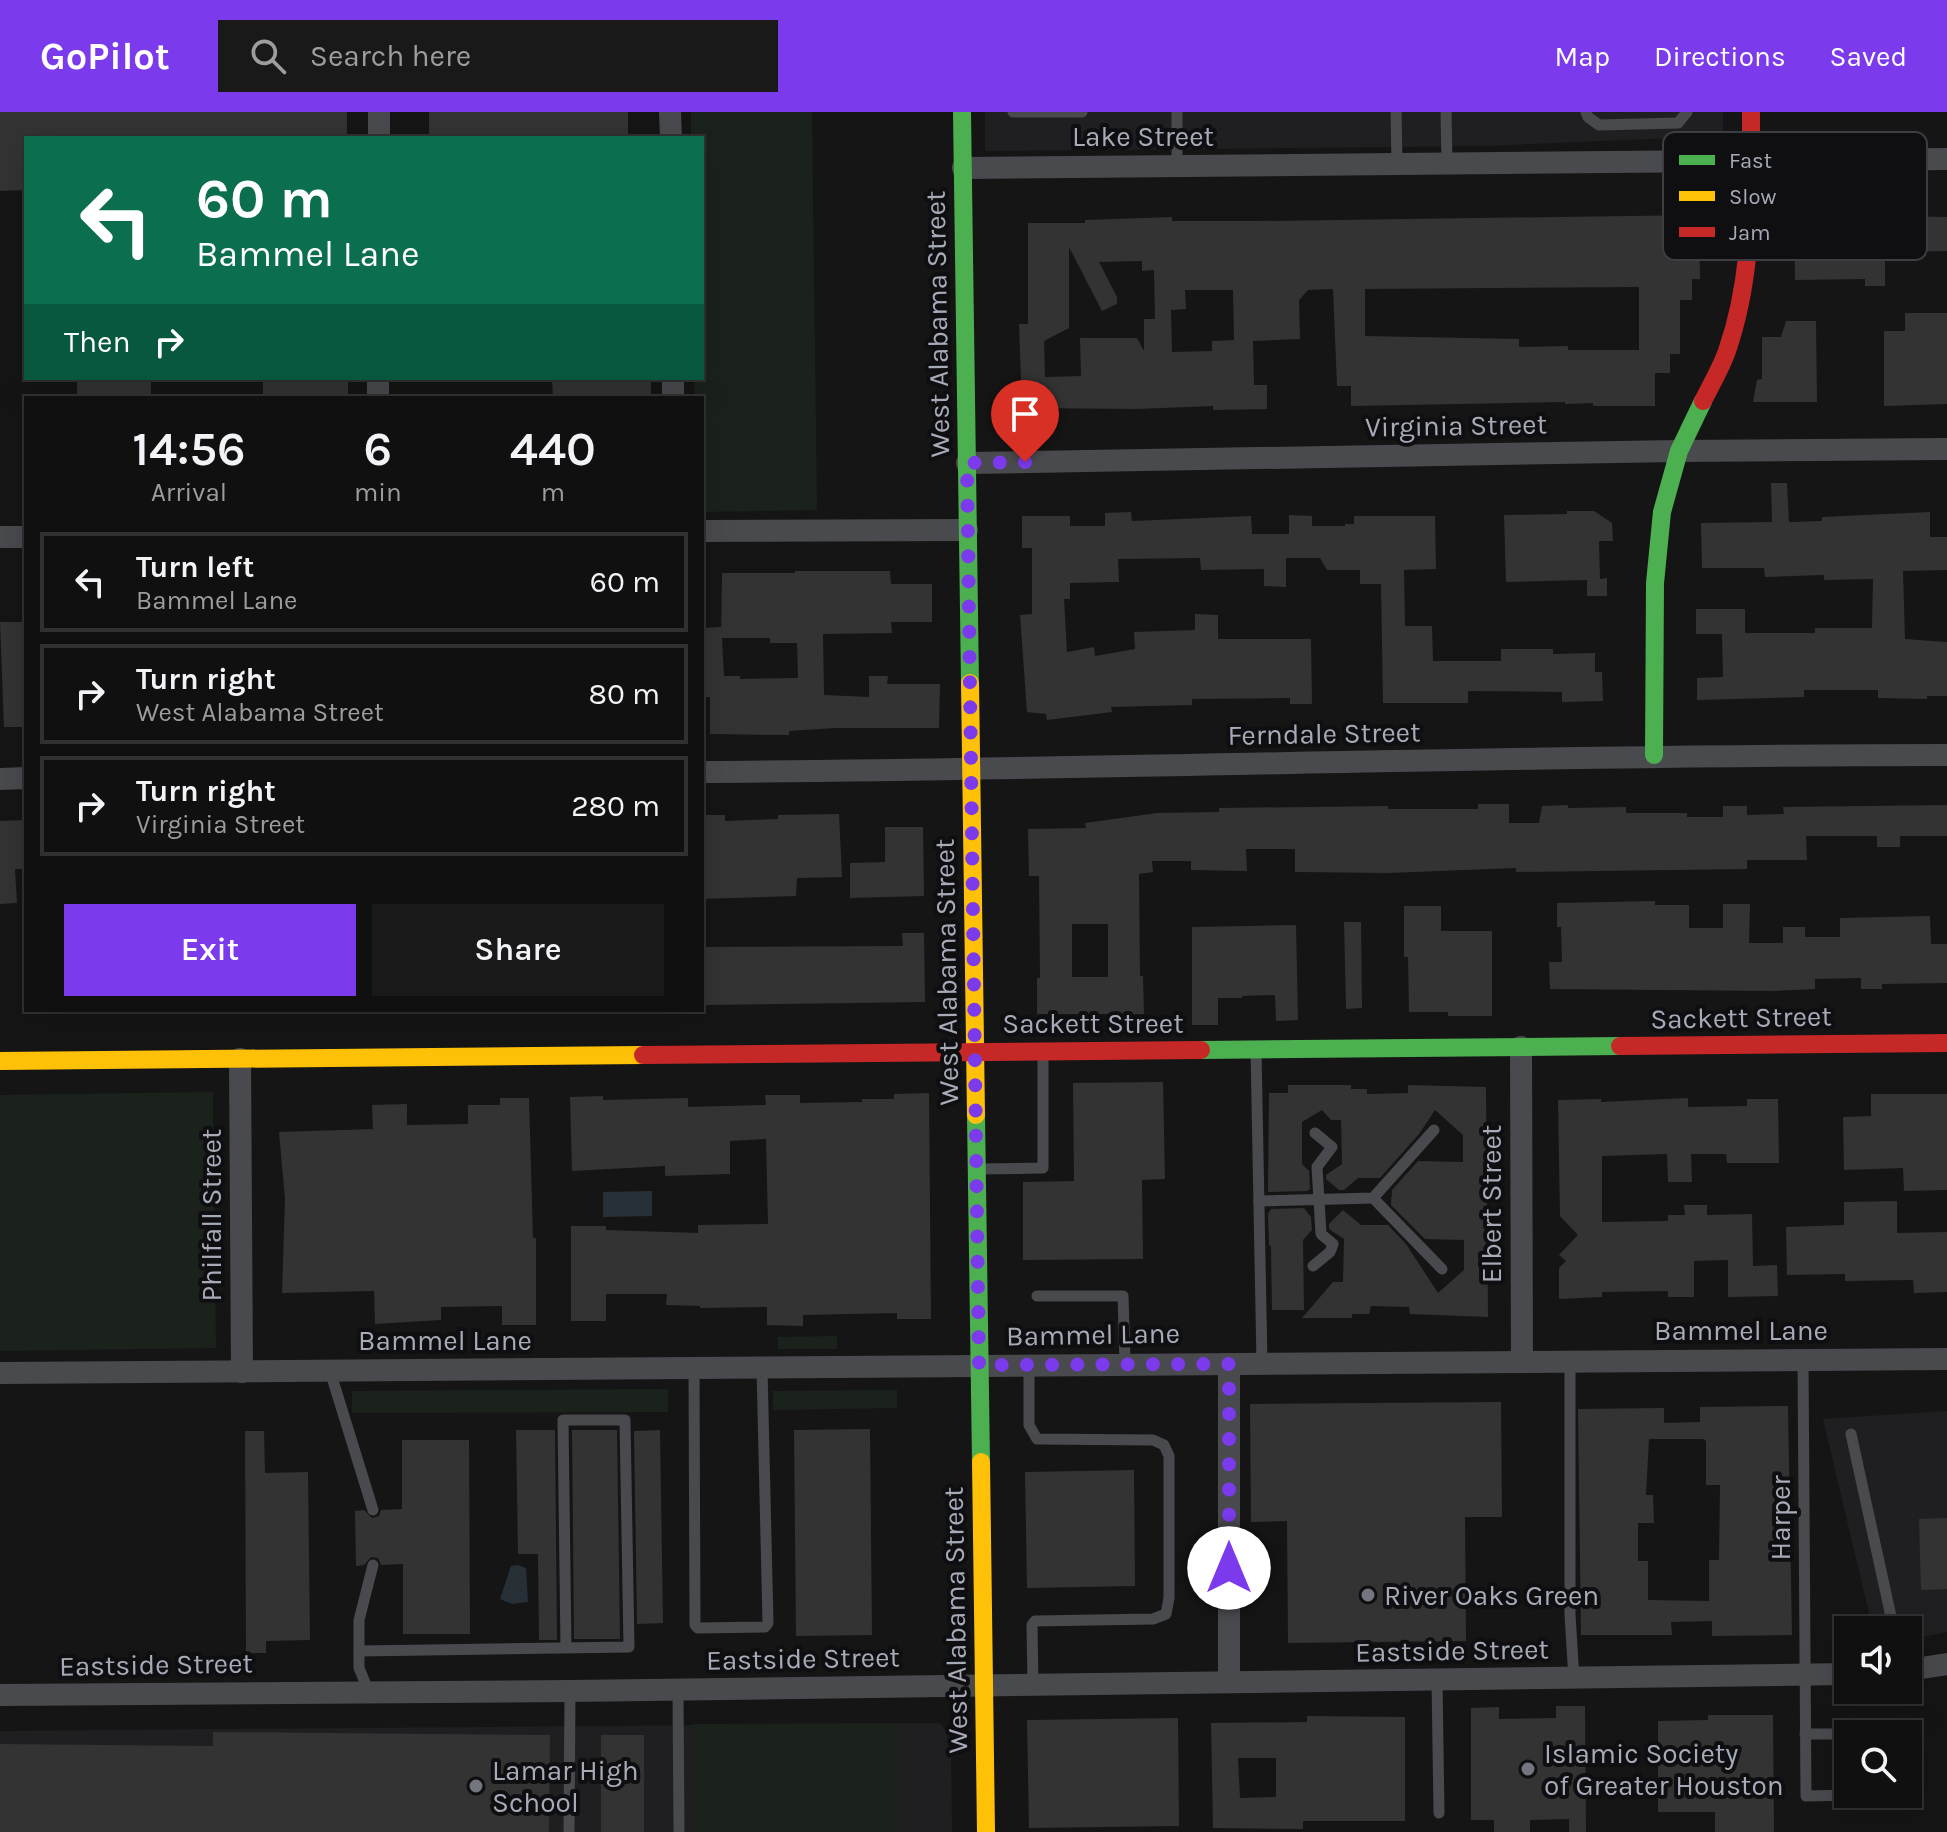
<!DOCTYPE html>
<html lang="en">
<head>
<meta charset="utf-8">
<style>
	body { margin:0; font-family:Karla,sans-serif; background:#191919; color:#f1f3f6; height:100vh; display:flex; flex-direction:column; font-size:30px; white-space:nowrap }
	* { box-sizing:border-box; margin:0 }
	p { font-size:26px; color:#9c9d9f }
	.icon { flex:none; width:44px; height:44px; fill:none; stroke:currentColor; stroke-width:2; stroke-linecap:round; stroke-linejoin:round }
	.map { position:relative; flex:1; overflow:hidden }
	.drawer { position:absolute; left:24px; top:284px; width:680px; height:616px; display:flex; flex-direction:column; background:#101010; border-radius:0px; box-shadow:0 8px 32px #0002,0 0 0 2px #303030 }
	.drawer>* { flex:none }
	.hud { position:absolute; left:24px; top:24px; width:680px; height:244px; border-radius:0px; box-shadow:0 8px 32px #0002,0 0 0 2px #303030; background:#0b6e4f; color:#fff; overflow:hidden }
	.buttons { position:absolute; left:1834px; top:1504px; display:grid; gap:16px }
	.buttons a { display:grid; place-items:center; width:88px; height:88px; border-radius:0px; background:#101010; box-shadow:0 8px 32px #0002,0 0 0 2px #303030; font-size:40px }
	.pin { position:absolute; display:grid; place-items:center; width:68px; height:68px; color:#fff; margin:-82px -34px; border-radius:50% 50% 50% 0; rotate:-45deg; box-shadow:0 0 8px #0007 }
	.pin .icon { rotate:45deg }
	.me { position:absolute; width:88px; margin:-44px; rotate:0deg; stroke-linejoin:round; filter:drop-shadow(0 0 6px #0008) }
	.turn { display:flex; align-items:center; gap:28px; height:168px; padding:0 40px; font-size:36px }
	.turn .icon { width:104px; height:104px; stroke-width:2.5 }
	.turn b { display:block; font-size:56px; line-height:68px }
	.then { display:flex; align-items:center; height:76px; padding:0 40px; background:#0003; gap:16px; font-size:30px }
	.eta { display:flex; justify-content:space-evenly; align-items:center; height:136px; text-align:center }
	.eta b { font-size:48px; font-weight:600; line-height:56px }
	.cta { display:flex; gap:16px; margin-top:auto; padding:16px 40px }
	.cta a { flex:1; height:92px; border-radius:0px; background:#7c3aed; color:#fff; font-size:32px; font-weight:600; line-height:92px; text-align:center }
	.cta a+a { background:#191919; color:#f1f3f6 }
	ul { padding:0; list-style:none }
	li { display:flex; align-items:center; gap:24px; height:100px; margin:0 16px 12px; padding:0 24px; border:4px solid #303030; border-radius:0px }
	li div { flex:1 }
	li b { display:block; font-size:30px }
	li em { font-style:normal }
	header { display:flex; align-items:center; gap:48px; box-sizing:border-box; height:112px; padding:0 40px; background:#7c3aed; color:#fff }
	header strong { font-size:38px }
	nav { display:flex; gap:44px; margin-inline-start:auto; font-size:28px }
	.search { width:560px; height:72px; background:#191919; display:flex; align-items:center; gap:20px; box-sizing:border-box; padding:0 28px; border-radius:0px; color:#9c9d9f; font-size:30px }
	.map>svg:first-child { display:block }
	.built { fill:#1f1f21 }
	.green { fill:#1b221c }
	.water { fill:#283037 }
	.building { fill:#333334; fill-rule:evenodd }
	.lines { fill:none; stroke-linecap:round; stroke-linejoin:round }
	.lane { stroke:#494a4e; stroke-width:11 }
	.street { stroke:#494a4e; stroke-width:22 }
	.fast { stroke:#4caf50; stroke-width:18 }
	.slow { stroke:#ffc107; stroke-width:18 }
	.jam { stroke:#c62828; stroke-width:18 }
	.route { stroke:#7c3aed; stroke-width:14; stroke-dasharray:0 25.2 }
	.poi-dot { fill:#73767e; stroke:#0f0f11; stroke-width:3 }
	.labels { text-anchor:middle; stroke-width:8; stroke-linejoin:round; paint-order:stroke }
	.street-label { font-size:28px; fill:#a6abb7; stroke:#0f0f11 }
	.poi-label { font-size:28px; fill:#a6abb7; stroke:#0f0f11; text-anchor:start }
	.key { fill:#0f0f11; stroke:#3c3e43; stroke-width:2 }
	.key-label { font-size:22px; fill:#a6abb7 }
</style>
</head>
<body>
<header>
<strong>GoPilot</strong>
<div class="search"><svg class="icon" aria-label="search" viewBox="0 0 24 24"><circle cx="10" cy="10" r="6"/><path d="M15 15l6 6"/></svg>Search here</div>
<nav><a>Map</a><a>Directions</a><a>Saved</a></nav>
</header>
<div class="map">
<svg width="1947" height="1720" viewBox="0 0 1947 1720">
	<rect width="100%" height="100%" fill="#151515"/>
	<g class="built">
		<polygon points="985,0 1723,0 1723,24 1485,34 985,39"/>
		<polygon points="1947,1299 1947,1520 1908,1528 1908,1518 1873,1518 1823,1307"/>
		<polygon points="941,1611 951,1628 952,1720 0,1720 0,1619"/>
	</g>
	<g class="green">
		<polygon points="691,0 812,0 817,398 702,400 702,286 695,286 694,266 702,266 702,26 691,26"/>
		<polygon points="213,980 216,1236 0,1239 0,983"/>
		<polygon points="837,1224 837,1237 778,1237 778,1225"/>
		<polygon points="668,1277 668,1300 352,1301 352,1279"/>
		<polygon points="897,1278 897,1296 773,1298 773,1279"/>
		<polygon points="898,1611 899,1720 695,1720 694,1612"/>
	</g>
	<g class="water">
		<polygon points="652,1079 652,1104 603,1105 603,1080"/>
		<polygon points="518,1453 526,1456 528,1490 512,1492 500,1487 511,1454"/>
	</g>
	<g class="building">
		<polygon points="0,0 347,0 347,26 26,26 26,78 0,79"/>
		<rect x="429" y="0" width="199" height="26"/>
		<path d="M1699,103L1700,167H1692V188H1680V242H1670V261H1655V294H1593V291L1565,292V290L1351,294V274H1337L1333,177L1308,178L1299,188L1300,227L1253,229L1254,273H1267V297L1213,298V294L1137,297L1022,296L1019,212H1028V111H1085V108L1172,105V109H1261ZM1069,135L1102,199L1117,192V185L1099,150L1142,149V159L1154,158L1155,207H1144V239L1137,226H1080L1081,264L1045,265L1044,229L1069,216ZM1639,175V238H1568V234L1519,235V227L1365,224V177ZM1185,178H1233L1234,228L1212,229V239L1172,240L1171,198L1186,197Z"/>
		<polygon points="1841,103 1947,105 1947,139 1885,140 1885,174 1865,174 1865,167 1795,168 1794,115 1806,115 1806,104"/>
		<polygon points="1905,201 1947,201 1947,292 1884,294 1884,219 1905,219"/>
		<polygon points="1786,209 1816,209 1817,290 1753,290 1757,268 1762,267 1762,225 1781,225"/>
		<rect x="77" y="266" width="74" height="20"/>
		<rect x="263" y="266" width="85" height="20"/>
		<polygon points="552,266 651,266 651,286 553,286"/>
		<polygon points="1771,371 1787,371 1789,410 1822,409 1822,405 1930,400 1930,425 1947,425 1947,458 1903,459 1905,527 1947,530 1947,584 1927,584 1927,587 1878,586 1878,578 1804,578 1804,585 1697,588 1697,566 1723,565 1722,522 1696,522 1696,497 1745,497 1745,521 1815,521 1815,516 1872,516 1873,467 1824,468 1824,463 1765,465 1764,456 1702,456 1701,411 1772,410"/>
		<polygon points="1567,399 1594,399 1612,411 1613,429 1599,429 1600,467 1607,466 1607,484 1587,484 1587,468 1506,470 1504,403 1567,402"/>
		<polygon points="1131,400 1132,409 1251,404 1252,422 1289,422 1289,403 1312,404 1312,414 1345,414 1345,412 1354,412 1354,404 1435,404 1436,457 1404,458 1405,514 1432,514 1433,549 1501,549 1501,537 1553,537 1553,542 1595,541 1595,560 1602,560 1603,589 1562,590 1562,580 1468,579 1468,591 1383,591 1381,472 1360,472 1360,458 1327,458 1320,446 1286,446 1286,475 1264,474 1264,457 1201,458 1200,446 1118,447 1119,470 1070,471 1070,487 1064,487 1067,540 1094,535 1095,544 1135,537 1134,520 1195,518 1195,502 1218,503 1218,527 1311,527 1312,592 1290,592 1290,586 1192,587 1192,593 1111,595 1112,600 1047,608 1046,602 1027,600 1020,503 1032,502 1032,436 1022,436 1022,404 1070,404 1070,414 1105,414 1105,401"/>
		<path d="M795,459H890L891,472H932V510H891L892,521L823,522L824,583L869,585V564H888L887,572H940L939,616H835L789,619V623L710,622V585H703L702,516L721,515V523L722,461H795ZM722,526H770V531H797L798,566L740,567V564H724Z"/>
		<polygon points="0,510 26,510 26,615 4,615"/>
		<path d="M1478,692H1509V711H1539L1542,694L1568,693V696L1626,695V701H1687V705H1723V694H1747V703L1784,702L1783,695L1947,693V724H1900V735H1877V724H1806L1807,748H1747V757L1516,760V756L1388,761L1295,760V737H1246L1247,759L1191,758V749H1152L1153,760L1139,762L1140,864H1143L1144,902H1037V866H1040L1039,764H1029L1028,717L1086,716L1085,711L1157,701L1219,700V696L1388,694V697H1478ZM1072,812H1108V865H1072Z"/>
		<polygon points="839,702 842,765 797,766 796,784 702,787 702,703 725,703 725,709 778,707 778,703"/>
		<polygon points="26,708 26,757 15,757 17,791 0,792 0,709"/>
		<polygon points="885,715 923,715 924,784 850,786 850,751 885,750"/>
		<polygon points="1655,789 1655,793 1689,793 1689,816 1723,816 1723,792 1750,792 1749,831 1783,831 1783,815 1805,815 1805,825 1840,825 1840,806 1930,804 1931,832 1947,832 1947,871 1882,872 1882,877 1861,877 1861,866 1815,867 1815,877 1773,879 1550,877 1549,850 1562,850 1561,815 1557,815 1557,791"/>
		<polygon points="1404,794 1441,794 1441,819 1492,819 1492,904 1448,904 1448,900 1409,900 1408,845 1404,845"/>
		<polygon points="1344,810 1361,810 1362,896 1346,897"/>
		<polygon points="1296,813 1298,908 1276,909 1275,883 1242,884 1242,886 1218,886 1218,913 1192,913 1192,815"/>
		<polygon points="902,821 924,821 925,890 702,893 702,835 903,834"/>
		<polygon points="1163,970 1165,1067 1142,1068 1143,1147 1023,1148 1023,1070 1074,1069 1073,971"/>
		<polygon points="1288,973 1351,973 1351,977 1367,977 1367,982 1408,981 1408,973 1486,975 1488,1205 1410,1202 1409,1195 1371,1194 1369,1202 1352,1202 1352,1206 1302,1206 1333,1170 1343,1170 1344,1127 1329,1117 1329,1112 1343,1098 1361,1113 1388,1113 1406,1132 1438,1181 1464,1158 1464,1128 1425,1127 1391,1093 1392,1078 1418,1049 1463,1050 1463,1023 1435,998 1419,1022 1380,1066 1358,1066 1344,1078 1339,1078 1326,1067 1326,1063 1342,1052 1341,1008 1331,1008 1322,998 1302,1010 1302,1052 1309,1059 1310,1077 1307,1079 1268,1080 1269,981 1288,981"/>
		<polygon points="929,981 931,1207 897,1207 897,1201 803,1203 803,1214 767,1213 767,1195 700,1196 700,1194 666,1193 667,1182 606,1182 606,1209 571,1209 571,1114 606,1114 606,1118 698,1121 698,1113 768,1112 766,1027 730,1029 730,1062 665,1064 665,1054 572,1059 570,985 603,984 603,988 688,986 688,995 766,993 765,983 800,983 800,991 862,990 862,987 894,987 894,982"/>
		<polygon points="1871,982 1947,982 1947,1078 1904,1079 1903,1056 1844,1058 1843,1005 1871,1004"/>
		<polygon points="500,986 529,986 533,1126 536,1126 536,1213 502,1213 502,1194 441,1195 441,1208 375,1212 374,1179 282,1181 285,1087 279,1020 373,1017 372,993 407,992 407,1013 468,1012 468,993 500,993"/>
		<polygon points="1688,986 1688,995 1747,994 1747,987 1778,987 1779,1051 1727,1051 1726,1042 1691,1042 1692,1070 1668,1070 1667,1042 1602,1044 1602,1110 1668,1109 1668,1103 1685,1103 1684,1093 1707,1093 1707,1103 1752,1102 1753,1154 1777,1153 1778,1184 1728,1185 1728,1148 1694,1149 1694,1185 1668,1185 1668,1179 1602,1180 1602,1185 1559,1187 1559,1156 1566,1149 1559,1143 1578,1123 1560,1104 1558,988 1601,987 1601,990"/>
		<polygon points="1897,1089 1897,1121 1947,1120 1947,1180 1914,1181 1913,1168 1845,1169 1845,1162 1787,1163 1786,1115 1844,1113 1844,1090"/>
		<polygon points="1304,1096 1311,1105 1312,1118 1303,1128 1304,1198 1272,1198 1271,1135 1269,1133 1268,1102 1271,1097"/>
		<polygon points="1501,1290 1502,1405 1465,1405 1466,1529 1288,1531 1287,1409 1251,1410 1250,1292"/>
		<path d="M1788,1294L1792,1523L1712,1524V1509L1671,1510L1672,1523H1581L1578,1297L1664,1296V1311L1700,1310V1295ZM1649,1327H1703L1706,1329V1373H1720L1719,1448H1709V1489L1648,1488V1449H1638V1411H1654L1653,1383H1646Z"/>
		<polygon points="870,1317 872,1523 796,1524 794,1318"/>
		<polygon points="516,1318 555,1318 557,1528 539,1528 538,1442 518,1442"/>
		<polygon points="572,1318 617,1318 620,1527 574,1527"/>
		<polygon points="660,1318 663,1511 637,1512 634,1319"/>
		<polygon points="245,1319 264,1319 265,1361 308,1360 310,1528 266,1529 266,1541 246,1541"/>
		<polygon points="402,1328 469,1328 470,1522 403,1522 403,1452 381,1453 378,1446 371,1445 364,1453 356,1454 355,1399 364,1398 372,1406 379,1404 381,1398 402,1397"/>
		<polygon points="1134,1358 1135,1474 1027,1476 1025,1360"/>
		<polygon points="1947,1406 1947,1477 1921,1478 1919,1407"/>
		<polygon points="1556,1594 1585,1594 1586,1720 1569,1720 1569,1707 1530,1708 1530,1720 1494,1720 1494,1708 1471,1708 1471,1596 1499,1595 1499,1607 1556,1606"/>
		<polygon points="1708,1603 1773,1603 1774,1720 1715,1720 1715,1700 1658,1700 1658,1609 1708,1608"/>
		<path d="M1307,1604L1405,1605V1709H1303V1717L1213,1716L1211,1611L1307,1610ZM1238,1646H1276V1685L1240,1686Z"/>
		<polygon points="1178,1606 1179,1714 1029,1716 1027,1608"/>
		<polygon points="213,1620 550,1623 549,1720 0,1720 0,1632 213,1634"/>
		<rect x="601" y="1623" width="43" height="97"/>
	</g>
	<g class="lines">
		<g class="lane">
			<polyline points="1013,0 1082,0"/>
			<polyline points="1177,0 1177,54"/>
			<polyline points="1396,0 1397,52"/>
			<polyline points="1446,0 1447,52"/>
			<polyline points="1586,0 1588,5 1599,13 1678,11 1687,0"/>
			<polyline points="1256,938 1262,1251"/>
			<polyline points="977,1057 1043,1056 1043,943"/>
			<polyline points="1373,1086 1442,1157"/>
			<polyline points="1259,1089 1373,1086 1434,1018"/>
			<polyline points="1313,1154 1330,1140 1333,1132 1321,1122 1317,1055 1332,1035 1315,1021"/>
			<polyline points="1037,1184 1123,1184 1125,1251"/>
			<polyline points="1803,1247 1806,1684 1900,1682"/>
			<polyline points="1570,1249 1570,1503 1574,1567"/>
			<polyline points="1029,1253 1029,1313 1037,1327 1153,1328 1164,1333 1169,1344 1169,1486 1166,1502 1153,1507 1035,1509 1032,1513 1033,1572"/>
			<polyline points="694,1256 695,1513 698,1516 765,1515 768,1511 762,1256"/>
			<polyline points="330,1259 373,1398"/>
			<polyline points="1851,1322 1894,1518"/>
			<path d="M359,1539C449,1537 539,1537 629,1535L625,1308H563L566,1536"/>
			<polyline points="1437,1568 1439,1701"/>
			<polyline points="678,1578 679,1720"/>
			<polyline points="369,1580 359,1556 359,1508 373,1453"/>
			<polyline points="1805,1622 1900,1622"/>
			<polyline points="569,1720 570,1579"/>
		</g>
		<g class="street">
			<polyline points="670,0 671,26"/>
			<polyline points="379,26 379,0"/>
			<polyline points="963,56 1947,47"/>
			<polyline points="673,266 673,286"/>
			<polyline points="378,286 378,266"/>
			<polyline points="967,351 1679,339 1947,337"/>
			<polyline points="702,419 967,418"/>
			<polyline points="0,425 26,425"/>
			<path d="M702,660C1117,657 1532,643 1947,643"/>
			<polyline points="0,667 26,666"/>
			<polyline points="1521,935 1522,1249"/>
			<polyline points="240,947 242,1260"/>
			<polyline points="0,1261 1947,1247"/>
			<polyline points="1908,1558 1947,1552"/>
			<polyline points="1229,1569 1229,1252"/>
			<polyline points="0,1583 570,1579 1848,1562"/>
		</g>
		<g class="fast">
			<polyline points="962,0 970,571"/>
			<polyline points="1654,643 1655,471 1662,400 1679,339 1703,289"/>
			<polyline points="1201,938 1620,934"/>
			<polyline points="976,1003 981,1350"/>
		</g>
		<g class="slow">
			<polyline points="970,571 976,1003"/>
			<polyline points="0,949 643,943"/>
			<polyline points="981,1350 986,1720"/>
		</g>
		<g class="jam">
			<path d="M1703,289C1711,273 1721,256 1727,239C1754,161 1751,81 1751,0"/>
			<polyline points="1620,934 1947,931"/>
			<polyline points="643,943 1201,938"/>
		</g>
	</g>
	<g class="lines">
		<polyline class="route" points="1025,350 967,351 979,1253 1229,1252 1229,1456"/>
	</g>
	<g class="poi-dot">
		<circle cx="1368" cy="1483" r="8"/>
		<circle cx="1528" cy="1657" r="8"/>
		<circle cx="476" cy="1674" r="8"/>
	</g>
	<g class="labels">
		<g class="street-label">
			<text x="1143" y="34">Lake Street</text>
			<text transform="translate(937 212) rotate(-91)" y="10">West Alabama Street</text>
			<text transform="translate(1456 313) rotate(-1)" y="10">Virginia Street</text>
			<text transform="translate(1324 621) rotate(-1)" y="10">Ferndale Street</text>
			<text transform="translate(946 860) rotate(-91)" y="10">West Alabama Street</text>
			<text transform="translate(1741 905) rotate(-1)" y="10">Sackett Street</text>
			<text x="1093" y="921">Sackett Street</text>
			<text transform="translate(1491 1092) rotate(-90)" y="10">Elbert Street</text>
			<text transform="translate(211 1103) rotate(-90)" y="10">Philfall Street</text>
			<text x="1741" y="1228">Bammel Lane</text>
			<text transform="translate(1093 1222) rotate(-1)" y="10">Bammel Lane</text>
			<text x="445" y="1238">Bammel Lane</text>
			<text transform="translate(1780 1406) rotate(-90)" y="10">Harper</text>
			<text transform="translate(955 1508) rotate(-91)" y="10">West Alabama Street</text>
			<text transform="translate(1452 1538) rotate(-1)" y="10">Eastside Street</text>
			<text transform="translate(803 1546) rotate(-1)" y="10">Eastside Street</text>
			<text transform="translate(156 1552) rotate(-1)" y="10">Eastside Street</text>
		</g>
		<g class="poi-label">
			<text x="1384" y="1493">River Oaks Green</text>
			<text x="1544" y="1651">Islamic Society<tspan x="1544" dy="32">of Greater Houston</tspan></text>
			<text x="492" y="1668">Lamar High<tspan x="492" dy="32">School</tspan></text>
		</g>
	</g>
	<rect x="1663" y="20" width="264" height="128" rx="12" class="key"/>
	<rect x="1679" y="43" width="36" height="10" fill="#4caf50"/>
	<rect x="1679" y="79" width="36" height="10" fill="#ffc107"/>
	<rect x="1679" y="115" width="36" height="10" fill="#c62828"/>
	<g class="key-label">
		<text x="1729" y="56">Fast</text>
		<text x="1729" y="92">Slow</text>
		<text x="1729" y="128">Jam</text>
	</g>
</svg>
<div class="buttons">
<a><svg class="icon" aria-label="sound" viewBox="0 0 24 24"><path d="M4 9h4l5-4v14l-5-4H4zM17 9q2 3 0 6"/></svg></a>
<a><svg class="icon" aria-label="search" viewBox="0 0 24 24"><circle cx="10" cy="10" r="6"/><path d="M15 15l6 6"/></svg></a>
</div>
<div class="pin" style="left:1025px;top:350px;background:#d93025"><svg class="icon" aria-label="arrive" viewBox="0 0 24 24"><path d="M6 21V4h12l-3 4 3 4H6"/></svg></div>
<svg class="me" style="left:1229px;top:1456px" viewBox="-20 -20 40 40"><circle r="19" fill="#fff"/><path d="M0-13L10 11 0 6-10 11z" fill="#7c3aed"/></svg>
<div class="hud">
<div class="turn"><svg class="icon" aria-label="left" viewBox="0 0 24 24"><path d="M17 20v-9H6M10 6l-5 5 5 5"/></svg><div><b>60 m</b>Bammel Lane</div></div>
<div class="then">Then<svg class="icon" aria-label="right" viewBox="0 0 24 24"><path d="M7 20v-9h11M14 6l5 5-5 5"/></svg></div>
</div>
<section class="drawer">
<div class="eta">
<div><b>14:56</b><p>Arrival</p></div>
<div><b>6</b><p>min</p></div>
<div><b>440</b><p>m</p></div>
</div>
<ul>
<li><svg class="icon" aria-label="left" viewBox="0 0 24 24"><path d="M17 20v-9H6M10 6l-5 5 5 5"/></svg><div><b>Turn left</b><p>Bammel Lane</p></div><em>60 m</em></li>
<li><svg class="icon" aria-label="right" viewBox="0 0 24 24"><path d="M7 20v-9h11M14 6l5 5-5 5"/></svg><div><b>Turn right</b><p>West Alabama Street</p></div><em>80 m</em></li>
<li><svg class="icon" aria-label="right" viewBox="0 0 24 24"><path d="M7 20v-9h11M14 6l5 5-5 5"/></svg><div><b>Turn right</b><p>Virginia Street</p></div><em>280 m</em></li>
</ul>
<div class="cta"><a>Exit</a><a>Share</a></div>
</section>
</div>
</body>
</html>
